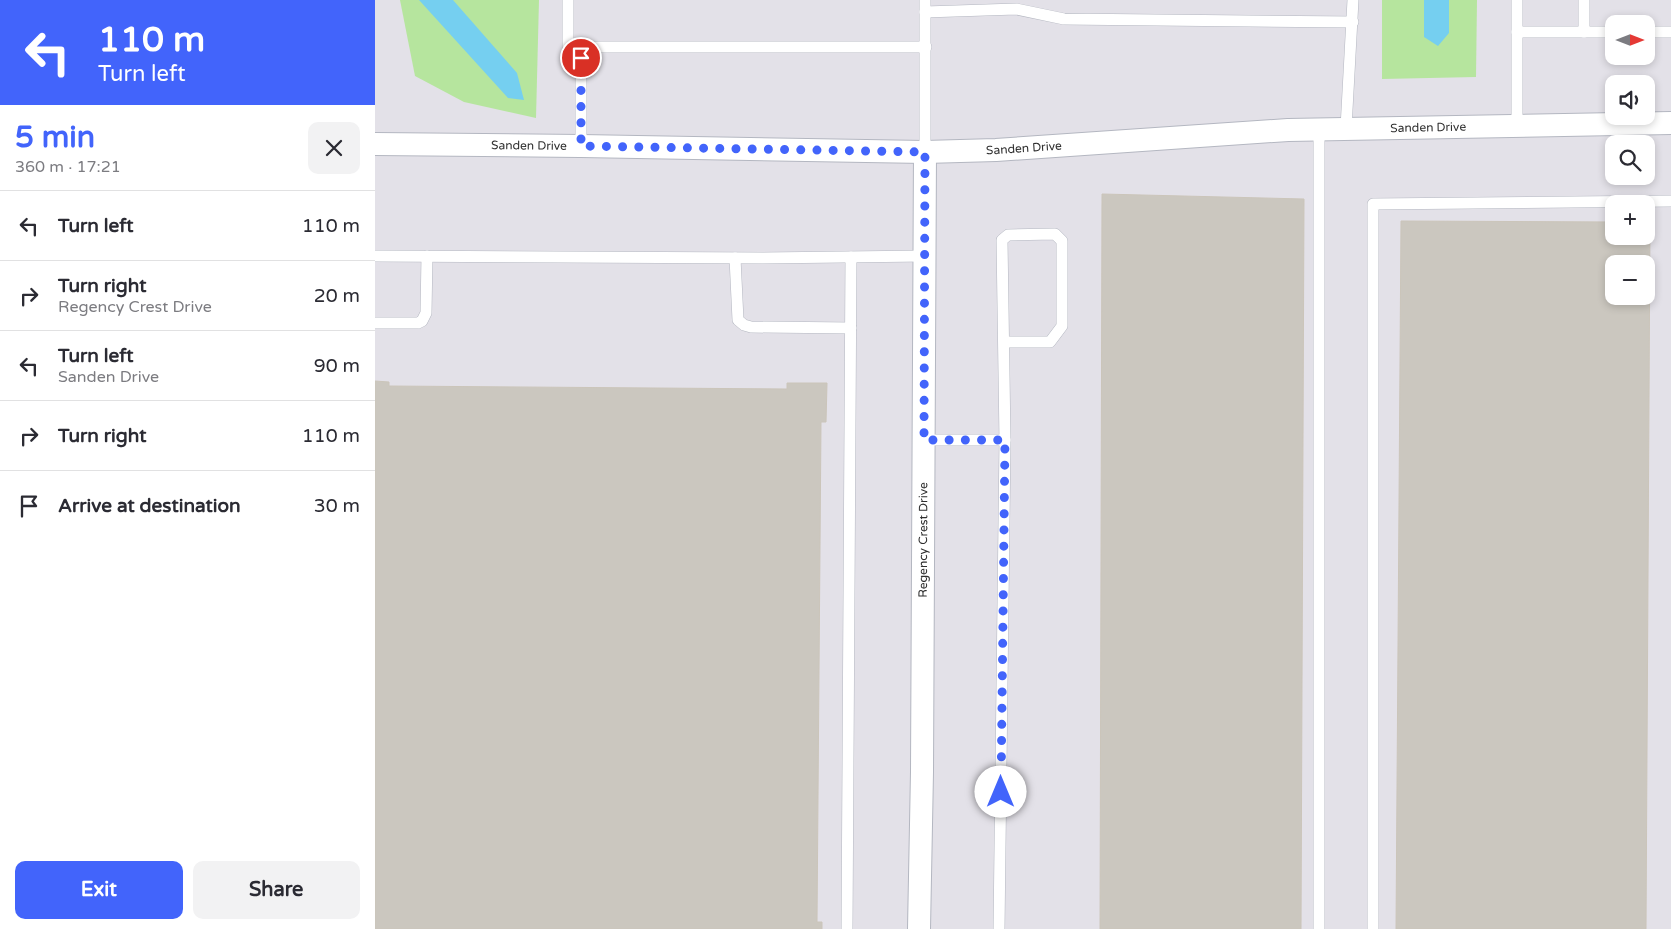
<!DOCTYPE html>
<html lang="en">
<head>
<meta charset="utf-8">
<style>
	body { margin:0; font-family:"Varela Round",sans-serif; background:#f2f2f3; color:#2b2b33; height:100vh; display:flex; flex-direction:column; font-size:19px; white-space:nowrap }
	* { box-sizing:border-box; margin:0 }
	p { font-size:16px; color:#7c7c81 }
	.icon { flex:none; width:28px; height:28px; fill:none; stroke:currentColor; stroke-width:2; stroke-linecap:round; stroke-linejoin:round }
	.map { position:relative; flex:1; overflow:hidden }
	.details { display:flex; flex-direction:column; background:#fff; width:375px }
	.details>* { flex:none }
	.hud { background:#4264fb; color:#fff; overflow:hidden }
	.needle { width:32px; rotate:90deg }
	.controls { position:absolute; left:1230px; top:15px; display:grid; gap:10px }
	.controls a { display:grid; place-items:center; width:50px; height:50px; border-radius:10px; background:#fff; box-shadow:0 2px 8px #0003; font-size:25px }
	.pin { position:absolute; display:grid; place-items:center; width:42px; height:42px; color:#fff; margin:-21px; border:2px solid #fff; border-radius:50%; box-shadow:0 1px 5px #0007 }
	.me { position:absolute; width:55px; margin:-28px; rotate:0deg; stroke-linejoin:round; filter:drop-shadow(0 0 4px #0008) }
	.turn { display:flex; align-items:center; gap:18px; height:105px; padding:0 15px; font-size:22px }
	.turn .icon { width:65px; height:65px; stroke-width:2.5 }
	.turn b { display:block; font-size:35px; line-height:42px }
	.round { display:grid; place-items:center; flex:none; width:52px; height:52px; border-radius:10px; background:#f2f2f3 }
	.head { display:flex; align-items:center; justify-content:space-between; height:85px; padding:0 15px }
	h1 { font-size:30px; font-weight:700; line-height:38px; color:#4264fb }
	.action { display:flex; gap:10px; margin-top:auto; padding:10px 15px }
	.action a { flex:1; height:58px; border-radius:10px; background:#4264fb; color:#fff; font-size:20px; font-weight:700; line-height:58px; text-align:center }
	.action a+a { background:#f2f2f3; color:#2b2b33 }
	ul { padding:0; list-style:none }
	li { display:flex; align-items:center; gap:15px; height:70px; padding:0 15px; border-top:1px solid #e1e1e2 }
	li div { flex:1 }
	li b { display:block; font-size:19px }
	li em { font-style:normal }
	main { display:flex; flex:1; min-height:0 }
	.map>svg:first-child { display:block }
	.industrial { fill:#e3e1e8; fill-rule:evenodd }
	.green { fill:#b6e59e }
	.water { fill:#75cff0 }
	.building { fill:#cbc7bf; stroke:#cbc5ba; fill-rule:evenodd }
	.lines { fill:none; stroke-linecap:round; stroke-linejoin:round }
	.service-casing { stroke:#b4b7c1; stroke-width:12 }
	.minor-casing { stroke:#b4b7c1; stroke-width:24 }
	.service { stroke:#fff; stroke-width:11 }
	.minor { stroke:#fff; stroke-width:22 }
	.route { stroke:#4264fb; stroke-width:9; stroke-dasharray:0 16.2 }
	.labels { text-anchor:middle; stroke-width:4.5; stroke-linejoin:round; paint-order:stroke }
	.street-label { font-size:12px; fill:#2e2e2e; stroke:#fff }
</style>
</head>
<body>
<main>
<section class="details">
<div class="hud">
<div class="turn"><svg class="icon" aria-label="left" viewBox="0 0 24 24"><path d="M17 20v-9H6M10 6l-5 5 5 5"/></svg><div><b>110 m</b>Turn left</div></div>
</div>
<div class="head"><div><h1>5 min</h1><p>360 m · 17:21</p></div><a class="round"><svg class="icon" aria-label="close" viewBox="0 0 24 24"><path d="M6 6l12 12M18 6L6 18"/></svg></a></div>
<ul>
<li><svg class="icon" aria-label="left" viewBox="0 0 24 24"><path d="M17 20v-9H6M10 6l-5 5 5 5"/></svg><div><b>Turn left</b></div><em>110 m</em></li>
<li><svg class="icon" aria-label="right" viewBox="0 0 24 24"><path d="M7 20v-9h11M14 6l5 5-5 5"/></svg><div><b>Turn right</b><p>Regency Crest Drive</p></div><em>20 m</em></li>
<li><svg class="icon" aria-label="left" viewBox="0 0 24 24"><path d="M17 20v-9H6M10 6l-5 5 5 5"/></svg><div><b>Turn left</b><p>Sanden Drive</p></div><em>90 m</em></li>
<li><svg class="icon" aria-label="right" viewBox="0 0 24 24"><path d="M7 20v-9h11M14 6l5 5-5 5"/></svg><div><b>Turn right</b></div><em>110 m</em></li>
<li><svg class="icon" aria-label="arrive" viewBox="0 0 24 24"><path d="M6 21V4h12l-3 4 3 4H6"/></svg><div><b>Arrive at destination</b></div><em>30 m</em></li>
</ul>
<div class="action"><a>Exit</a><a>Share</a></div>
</section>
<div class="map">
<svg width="1296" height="929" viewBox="0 0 1296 929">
	<rect width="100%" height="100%" fill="#efe9e1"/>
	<path class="industrial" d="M0,0H1296V929H0ZM1239,24H1271V56H1239ZM1239,84H1271V116H1239ZM1239,144H1271V176H1239ZM1239,204H1271V236H1239ZM1239,264H1271V296H1239Z"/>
	<g class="green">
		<polygon points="25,0 164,0 161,118 89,102 40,76"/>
		<polygon points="1007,0 1102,0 1101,77 1007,79"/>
	</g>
	<g class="water">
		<polygon points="44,0 78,0 142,73 149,100 133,98"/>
		<polygon points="1049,0 1074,0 1074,33 1063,46 1049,37"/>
	</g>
	<g class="building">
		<polygon points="727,194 929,199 926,929 725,929"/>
		<path d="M1026,221L1239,222V236H1271V223H1275L1271,929H1021ZM1239,264H1271V296H1239Z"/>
		<polygon points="0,381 14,382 14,386 412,389 412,383 452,383 451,422 446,422 442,922 447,922 447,929 0,929"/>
	</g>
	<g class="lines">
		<g class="service-casing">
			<g id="service">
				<polyline points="193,0 193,47 551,47"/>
				<polyline points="1142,0 1142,126"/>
				<polyline points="550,12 641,9 689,19 978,22"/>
				<polyline points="1142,32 1239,32"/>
				<polyline points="1209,32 1209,0"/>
				<polyline points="1271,32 1296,32"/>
				<polyline points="206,47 206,146"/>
				<polyline points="971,128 978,0"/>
				<polyline points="550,152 550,0"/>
				<polyline points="0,256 388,258 550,256"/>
				<polyline points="360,258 363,320 369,325 376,327 476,328"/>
				<polyline points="0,323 43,323 47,321 51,313 52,256"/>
				<polyline points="629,342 675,342 687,326 687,241 680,234 633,235 627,240 630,440"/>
				<polyline points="549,440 630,440 624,929"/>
				<polyline points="472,929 476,257"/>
				<polyline points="944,929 944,130"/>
				<polyline points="998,929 998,204 1296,201"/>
			</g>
		</g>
		<g class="minor-casing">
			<g id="minor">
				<path id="s1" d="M0,144L206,146L550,152L621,150L913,130L1296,123"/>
				<path id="s2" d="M544,929L547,772L550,152"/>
			</g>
		</g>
		<use href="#service" class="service"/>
		<use href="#minor" class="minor"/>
	</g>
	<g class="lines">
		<polyline class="route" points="206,58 206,146 550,152 549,440 630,440 626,792"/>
	</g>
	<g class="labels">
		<g class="street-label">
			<text dy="4" stroke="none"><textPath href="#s1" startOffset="1054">Sanden Drive</textPath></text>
			<text dy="4" stroke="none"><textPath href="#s1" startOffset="154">Sanden Drive</textPath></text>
			<text dy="4" stroke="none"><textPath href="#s1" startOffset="649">Sanden Drive</textPath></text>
			<text dy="4" stroke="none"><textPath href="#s2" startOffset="389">Regency Crest Drive</textPath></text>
		</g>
	</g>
</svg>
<div class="controls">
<a><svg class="needle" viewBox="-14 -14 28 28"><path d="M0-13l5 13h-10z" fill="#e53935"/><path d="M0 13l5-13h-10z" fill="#7c7c81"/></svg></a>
<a><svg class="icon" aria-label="sound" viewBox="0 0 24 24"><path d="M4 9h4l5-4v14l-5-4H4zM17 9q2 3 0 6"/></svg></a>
<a><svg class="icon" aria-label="search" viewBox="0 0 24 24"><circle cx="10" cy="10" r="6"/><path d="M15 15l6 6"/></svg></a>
<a>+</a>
<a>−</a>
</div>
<div class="pin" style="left:206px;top:58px;background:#d93025"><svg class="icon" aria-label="arrive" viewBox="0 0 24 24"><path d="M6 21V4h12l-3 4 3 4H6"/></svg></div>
<svg class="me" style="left:626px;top:792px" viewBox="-20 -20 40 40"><circle r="19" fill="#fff"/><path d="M0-13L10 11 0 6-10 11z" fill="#4264fb"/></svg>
</div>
</main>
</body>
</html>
